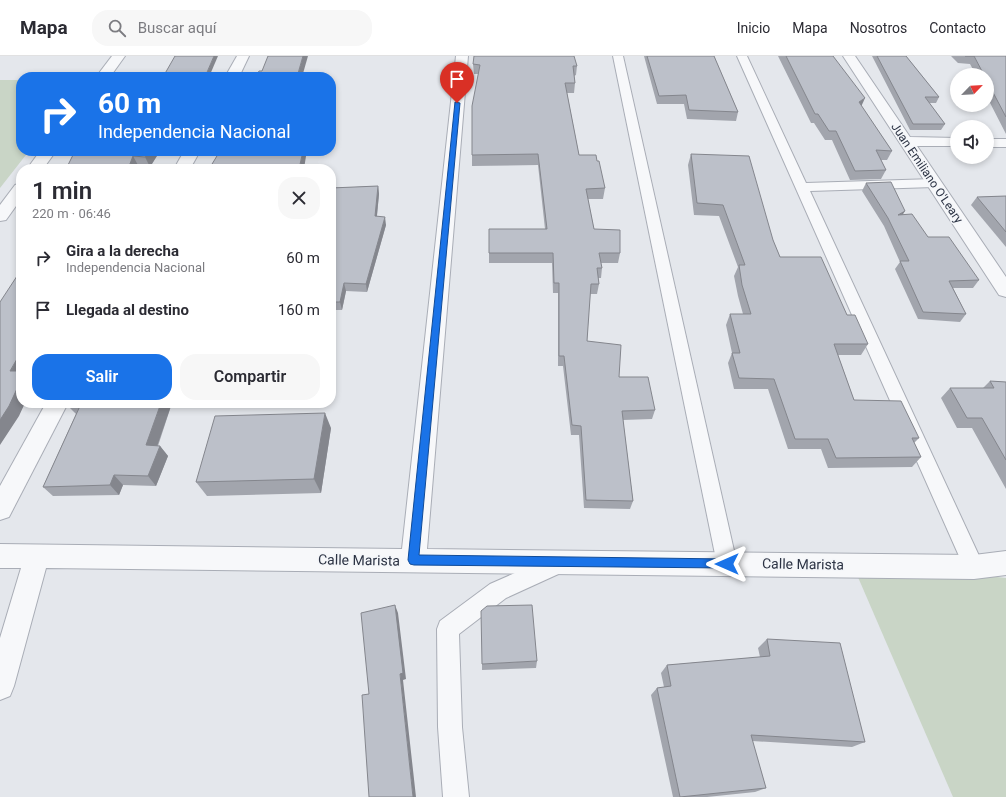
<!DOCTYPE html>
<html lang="es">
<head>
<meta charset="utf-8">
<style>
	body { margin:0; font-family:Roboto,sans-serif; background:#f7f7f7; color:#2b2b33; height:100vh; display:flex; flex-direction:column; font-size:15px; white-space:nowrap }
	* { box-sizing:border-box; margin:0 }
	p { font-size:13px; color:#7c7c81 }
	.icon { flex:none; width:22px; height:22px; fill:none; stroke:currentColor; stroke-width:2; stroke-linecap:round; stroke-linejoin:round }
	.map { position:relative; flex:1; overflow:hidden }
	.drawer { position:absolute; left:16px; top:108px; width:320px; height:244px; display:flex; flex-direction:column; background:#fff; border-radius:16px; box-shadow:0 2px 6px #0003 }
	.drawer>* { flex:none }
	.banner { position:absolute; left:16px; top:16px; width:320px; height:84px; border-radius:16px; box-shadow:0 2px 6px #0003; background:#1a73e8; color:#fff; overflow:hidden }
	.needle { width:26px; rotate:65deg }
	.tools { position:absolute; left:950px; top:12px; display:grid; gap:8px }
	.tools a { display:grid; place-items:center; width:44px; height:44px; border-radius:50%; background:#fff; box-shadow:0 2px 6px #0003; font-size:20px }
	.pin { position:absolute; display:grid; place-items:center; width:34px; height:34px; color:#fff; margin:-41px -17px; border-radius:50% 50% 50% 0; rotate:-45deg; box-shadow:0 0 4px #0007 }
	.pin .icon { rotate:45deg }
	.me { position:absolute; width:44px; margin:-22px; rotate:270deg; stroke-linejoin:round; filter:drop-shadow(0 0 3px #0008) }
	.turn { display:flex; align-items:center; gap:14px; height:84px; padding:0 16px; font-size:18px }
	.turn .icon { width:52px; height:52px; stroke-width:2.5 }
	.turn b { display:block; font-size:28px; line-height:34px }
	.round { display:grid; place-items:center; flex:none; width:42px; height:42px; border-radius:16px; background:#f7f7f7 }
	.headline { display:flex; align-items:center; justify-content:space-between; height:68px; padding:0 16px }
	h1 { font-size:24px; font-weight:600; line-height:30px }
	.action { display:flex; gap:8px; margin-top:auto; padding:8px 16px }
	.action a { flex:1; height:46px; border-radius:16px; background:#1a73e8; color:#fff; font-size:16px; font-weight:600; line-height:46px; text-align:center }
	.action a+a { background:#f7f7f7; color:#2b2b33 }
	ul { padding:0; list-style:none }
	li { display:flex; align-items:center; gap:12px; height:52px; padding:0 16px }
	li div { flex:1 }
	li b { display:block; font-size:15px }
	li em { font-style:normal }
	header { display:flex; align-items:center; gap:24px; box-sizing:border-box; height:56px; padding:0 20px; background:#fff; border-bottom:1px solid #e1e1e2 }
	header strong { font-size:19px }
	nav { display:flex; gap:22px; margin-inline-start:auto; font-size:14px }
	.search { width:280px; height:36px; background:#f7f7f7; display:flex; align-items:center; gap:10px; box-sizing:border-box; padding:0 14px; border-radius:16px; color:#7c7c81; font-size:15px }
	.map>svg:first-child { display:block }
	.green { fill:#c9d5c6 }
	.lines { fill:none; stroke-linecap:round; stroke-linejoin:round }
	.lane-casing { stroke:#a9adb6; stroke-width:2 }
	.street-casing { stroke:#a9adb6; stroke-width:2 }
	.lane { fill:#f7f8fa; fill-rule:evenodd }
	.street { fill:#f7f8fa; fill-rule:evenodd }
	.wall { fill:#a2a5ad }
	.shaded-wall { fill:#84868d }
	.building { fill:#bcc0c9; stroke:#84868d }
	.route { fill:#1a73e8; stroke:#114b97 }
	.labels { text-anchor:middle; stroke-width:3; stroke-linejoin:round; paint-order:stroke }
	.far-street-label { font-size:12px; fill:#2c3344; stroke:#f4f6f9 }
	.street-label { font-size:14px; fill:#2c3344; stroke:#f4f6f9 }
</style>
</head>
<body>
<header>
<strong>Mapa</strong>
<div class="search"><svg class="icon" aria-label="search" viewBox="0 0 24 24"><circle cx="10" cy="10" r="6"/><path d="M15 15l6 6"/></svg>Buscar aquí</div>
<nav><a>Inicio</a><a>Mapa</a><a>Nosotros</a><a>Contacto</a></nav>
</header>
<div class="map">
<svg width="1006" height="741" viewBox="0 0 1006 741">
	<rect width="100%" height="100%" fill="#e4e7ec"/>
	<g class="green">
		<polygon points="0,24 21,24 21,95 29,95 0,132"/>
		<polygon points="851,505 1006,522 1006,741 953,741"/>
	</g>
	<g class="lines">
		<g class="lane-casing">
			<g id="lane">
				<polygon points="613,0 623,0 737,508 734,515 727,518 720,515 717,508"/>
				<polygon points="737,0 747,0 806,127 934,123 939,124 941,127 939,130 934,131 810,135 981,504 984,511 981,518 974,521 967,518"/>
				<polygon points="558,498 565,501 568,508 565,515 506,542 459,578 462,671 469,741 443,741 438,671 437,573 440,565 490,528"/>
			</g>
		</g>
		<g class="street-casing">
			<g id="street">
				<polygon points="112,0 125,0 110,21 96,21"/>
				<polygon points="237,0 249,0 239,21 225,21"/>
				<polygon points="456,0 468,0 427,493 974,499 1006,495 1006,519 974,523 46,512 14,630 10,640 0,644 0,582 21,512 0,512 0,488 402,493"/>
				<polygon points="843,0 855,0 910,81 957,82 957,90 917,90 1006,221 1006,241 999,239"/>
				<rect x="987" y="83" width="19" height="8"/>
				<polygon points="40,95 56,95 43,113 27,113"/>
				<polygon points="184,95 200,95 190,113 174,113"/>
				<polygon points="21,127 21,143 6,164 0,165 0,149 15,129"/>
				<polygon points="46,347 68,347 9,461 0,464 0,430"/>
			</g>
		</g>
		<use href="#lane" class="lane"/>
		<use href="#street" class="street"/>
	</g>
	<g class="wall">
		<polygon points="644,0 714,0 738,56 736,65 687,63 684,48 657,48"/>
		<polygon points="778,0 833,0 861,50 892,95 887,104 881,104 886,114 881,123 850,124 832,84 825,84 814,67 811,67"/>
		<polygon points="872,0 906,0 939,41 936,47 929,47 945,68 941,74 910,74"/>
		<polygon points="951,0 1006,0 1006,78 987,41 987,19 976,19 970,8 958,7"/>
		<polygon points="473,8 577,10 576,19 574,20 575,27 574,37 567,37 579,99 597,105 605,132 603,143 588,143 594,173 620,197 618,207 601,207 602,212 601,222 598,222 599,228 597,238 590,238 587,285 619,321 655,354 652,363 623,364 633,445 630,453 584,452 579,379 571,379 563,310 558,310 558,237 553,237 552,207 489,207 489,197 545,173 538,109 472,110 472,99 478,18 474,18"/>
		<polygon points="75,95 160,95 150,111 139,111"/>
		<polygon points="691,98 773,184 780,201 847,259 868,288 861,299 838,299 854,344 919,382 914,387 921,401 912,411 828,412 821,393 788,393 768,333 734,333 728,307 732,297 726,269 730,258 743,258 738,240 734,220 738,211 719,160 694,159 688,109"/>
		<polygon points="866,127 928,181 979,224 973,232 953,232 966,258 960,266 918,263 895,213 900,206 884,170 862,135"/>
		<polygon points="378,130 379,138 377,160 386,169 367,236 346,235 342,254 331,254 331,132"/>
		<polygon points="1006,140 1006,191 971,149 977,141"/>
		<polygon points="990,325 1006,326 1006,433 972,372 957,372 941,342 950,332 983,332"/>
		<polygon points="70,347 172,347 158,390 160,390 168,400 156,430 123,429 119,439 53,440 43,431 76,358 68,350"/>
		<polygon points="331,372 321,437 207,440 196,426"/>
		<polygon points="767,583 865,686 852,691 752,685 766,732 755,736 707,741 673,741 651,639 657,632 664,631 661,617 667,609 760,601 758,592"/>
		<polygon points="537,605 536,612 482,614 482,608"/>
	</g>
	<g class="shaded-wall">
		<polygon points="214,0 218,0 209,21 205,21"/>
		<polygon points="303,0 308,0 302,21 297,21"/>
		<polygon points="865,42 861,51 859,46"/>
		<polygon points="149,95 160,95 150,111 145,101"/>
		<polygon points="303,95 305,95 306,100 304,113 299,113"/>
		<polygon points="133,100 139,111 138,113 128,113"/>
		<polygon points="378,130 379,138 376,168 375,160"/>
		<polygon points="905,155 900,163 898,159"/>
		<polygon points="385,161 386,169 367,236 366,228"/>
		<polygon points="344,227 346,235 342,254 340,246"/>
		<polygon points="21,296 21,323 10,315"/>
		<polygon points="21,324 21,347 25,347 19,360 0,389 0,364"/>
		<polygon points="161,347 172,347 154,399 146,389"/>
		<polygon points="325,357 331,372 321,437 314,423"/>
		<polygon points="160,390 168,400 156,430 148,420"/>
		<polygon points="114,419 123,429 119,439 110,429"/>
		<polygon points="395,549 398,557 406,623 403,624 416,741 413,741 400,618"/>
	</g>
	<g class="building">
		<polygon points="175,0 214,0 205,21 163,21"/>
		<polygon points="268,0 303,0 297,21 256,21 259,15 262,15"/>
		<polygon points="474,0 574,0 577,10 573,10 575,27 565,27 579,99 596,99 597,105 599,105 605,132 586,133 594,173 620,174 620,197 599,197 602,212 597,212 599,228 591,228 587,285 621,289 619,321 648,321 655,354 622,355 633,445 586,444 581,370 572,369 564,300 559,300 559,227 554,227 553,197 489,197 489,173 547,173 538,98 472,99 472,50 480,9 473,8"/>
		<polygon points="647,0 714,0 738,56 689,54 686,39 659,40"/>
		<polygon points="786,0 833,0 865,42 859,46 892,95 876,94 886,114 855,115 836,75 829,75 818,58 815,58"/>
		<polygon points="877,0 906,0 939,41 925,41 945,68 913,68"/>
		<polygon points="965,0 1006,0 1006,61 987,25 987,19 984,19 974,0"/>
		<polygon points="75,95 149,95 145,101 133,100 128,113 66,113"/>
		<polygon points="220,95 303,95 299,113 209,113"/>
		<polygon points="691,98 749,100 773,184 780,201 821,201 847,259 855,259 868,288 834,288 854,344 901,345 919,382 912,382 921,401 836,402 828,383 795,383 774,323 739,322 732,297 740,297 730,258 751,258 742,229 739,209 745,209 723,149 697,147"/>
		<polygon points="891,126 905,155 898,159 912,158 928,181 949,181 979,224 949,225 966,258 923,256 900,205 909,205 888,162 866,127"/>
		<polygon points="378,130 375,160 385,161 366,228 344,227 340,246 331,246 331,132"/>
		<polygon points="1006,140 1006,176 977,141"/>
		<polygon points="21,214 21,279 20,280 21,280 21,296 10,315 21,315 21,324 9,350 0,364 0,246"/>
		<polygon points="990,325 1006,326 1006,404 982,362 967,362 950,332 994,332"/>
		<polygon points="70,347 161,347 146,389 160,390 148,420 114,419 110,429 43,431 80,350 68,350"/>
		<polygon points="325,357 314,423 196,426 215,360"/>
		<polygon points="395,549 403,617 400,618 413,741 369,741 362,639 369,638 361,557"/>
		<polygon points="532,549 537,605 482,608 481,555 487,550"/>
		<polygon points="767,583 840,587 865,686 751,679 766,732 680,741 657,632 671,630 667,609 770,600"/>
	</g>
	<polygon class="route" points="455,46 460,47 419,499 727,503 731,504 732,508 731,511 727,512 414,509 410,508 408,504"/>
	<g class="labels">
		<g class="far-street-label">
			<text transform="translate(927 117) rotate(56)" y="4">Juan Emiliano O'Leary</text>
		</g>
		<g class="street-label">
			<text transform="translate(359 504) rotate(1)" y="5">Calle Marista</text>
			<text transform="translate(803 508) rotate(1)" y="5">Calle Marista</text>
		</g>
	</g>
</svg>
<div class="tools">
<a><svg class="needle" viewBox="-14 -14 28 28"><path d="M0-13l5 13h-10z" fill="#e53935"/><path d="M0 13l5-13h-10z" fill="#7c7c81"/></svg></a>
<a><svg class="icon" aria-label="sound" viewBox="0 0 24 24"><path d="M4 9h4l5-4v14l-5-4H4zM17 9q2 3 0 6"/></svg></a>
</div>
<div class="pin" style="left:457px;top:47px;background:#d93025"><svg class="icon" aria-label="arrive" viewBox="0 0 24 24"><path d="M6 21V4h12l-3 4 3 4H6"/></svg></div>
<svg class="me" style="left:727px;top:508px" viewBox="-20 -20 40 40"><path d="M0-17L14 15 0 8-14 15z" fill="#1a73e8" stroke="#fff" stroke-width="4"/></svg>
<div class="banner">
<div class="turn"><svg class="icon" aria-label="right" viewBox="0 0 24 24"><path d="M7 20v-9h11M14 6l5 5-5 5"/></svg><div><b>60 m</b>Independencia Nacional</div></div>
</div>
<section class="drawer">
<div class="headline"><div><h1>1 min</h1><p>220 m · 06:46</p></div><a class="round"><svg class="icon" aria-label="close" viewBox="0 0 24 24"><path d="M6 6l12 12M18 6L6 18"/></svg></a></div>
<ul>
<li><svg class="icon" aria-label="right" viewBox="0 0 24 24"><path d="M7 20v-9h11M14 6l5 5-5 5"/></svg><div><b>Gira a la derecha</b><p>Independencia Nacional</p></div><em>60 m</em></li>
<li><svg class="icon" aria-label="arrive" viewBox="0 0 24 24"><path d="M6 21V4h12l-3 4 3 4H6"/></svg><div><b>Llegada al destino</b></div><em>160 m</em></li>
</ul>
<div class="action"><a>Salir</a><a>Compartir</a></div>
</section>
</div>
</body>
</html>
